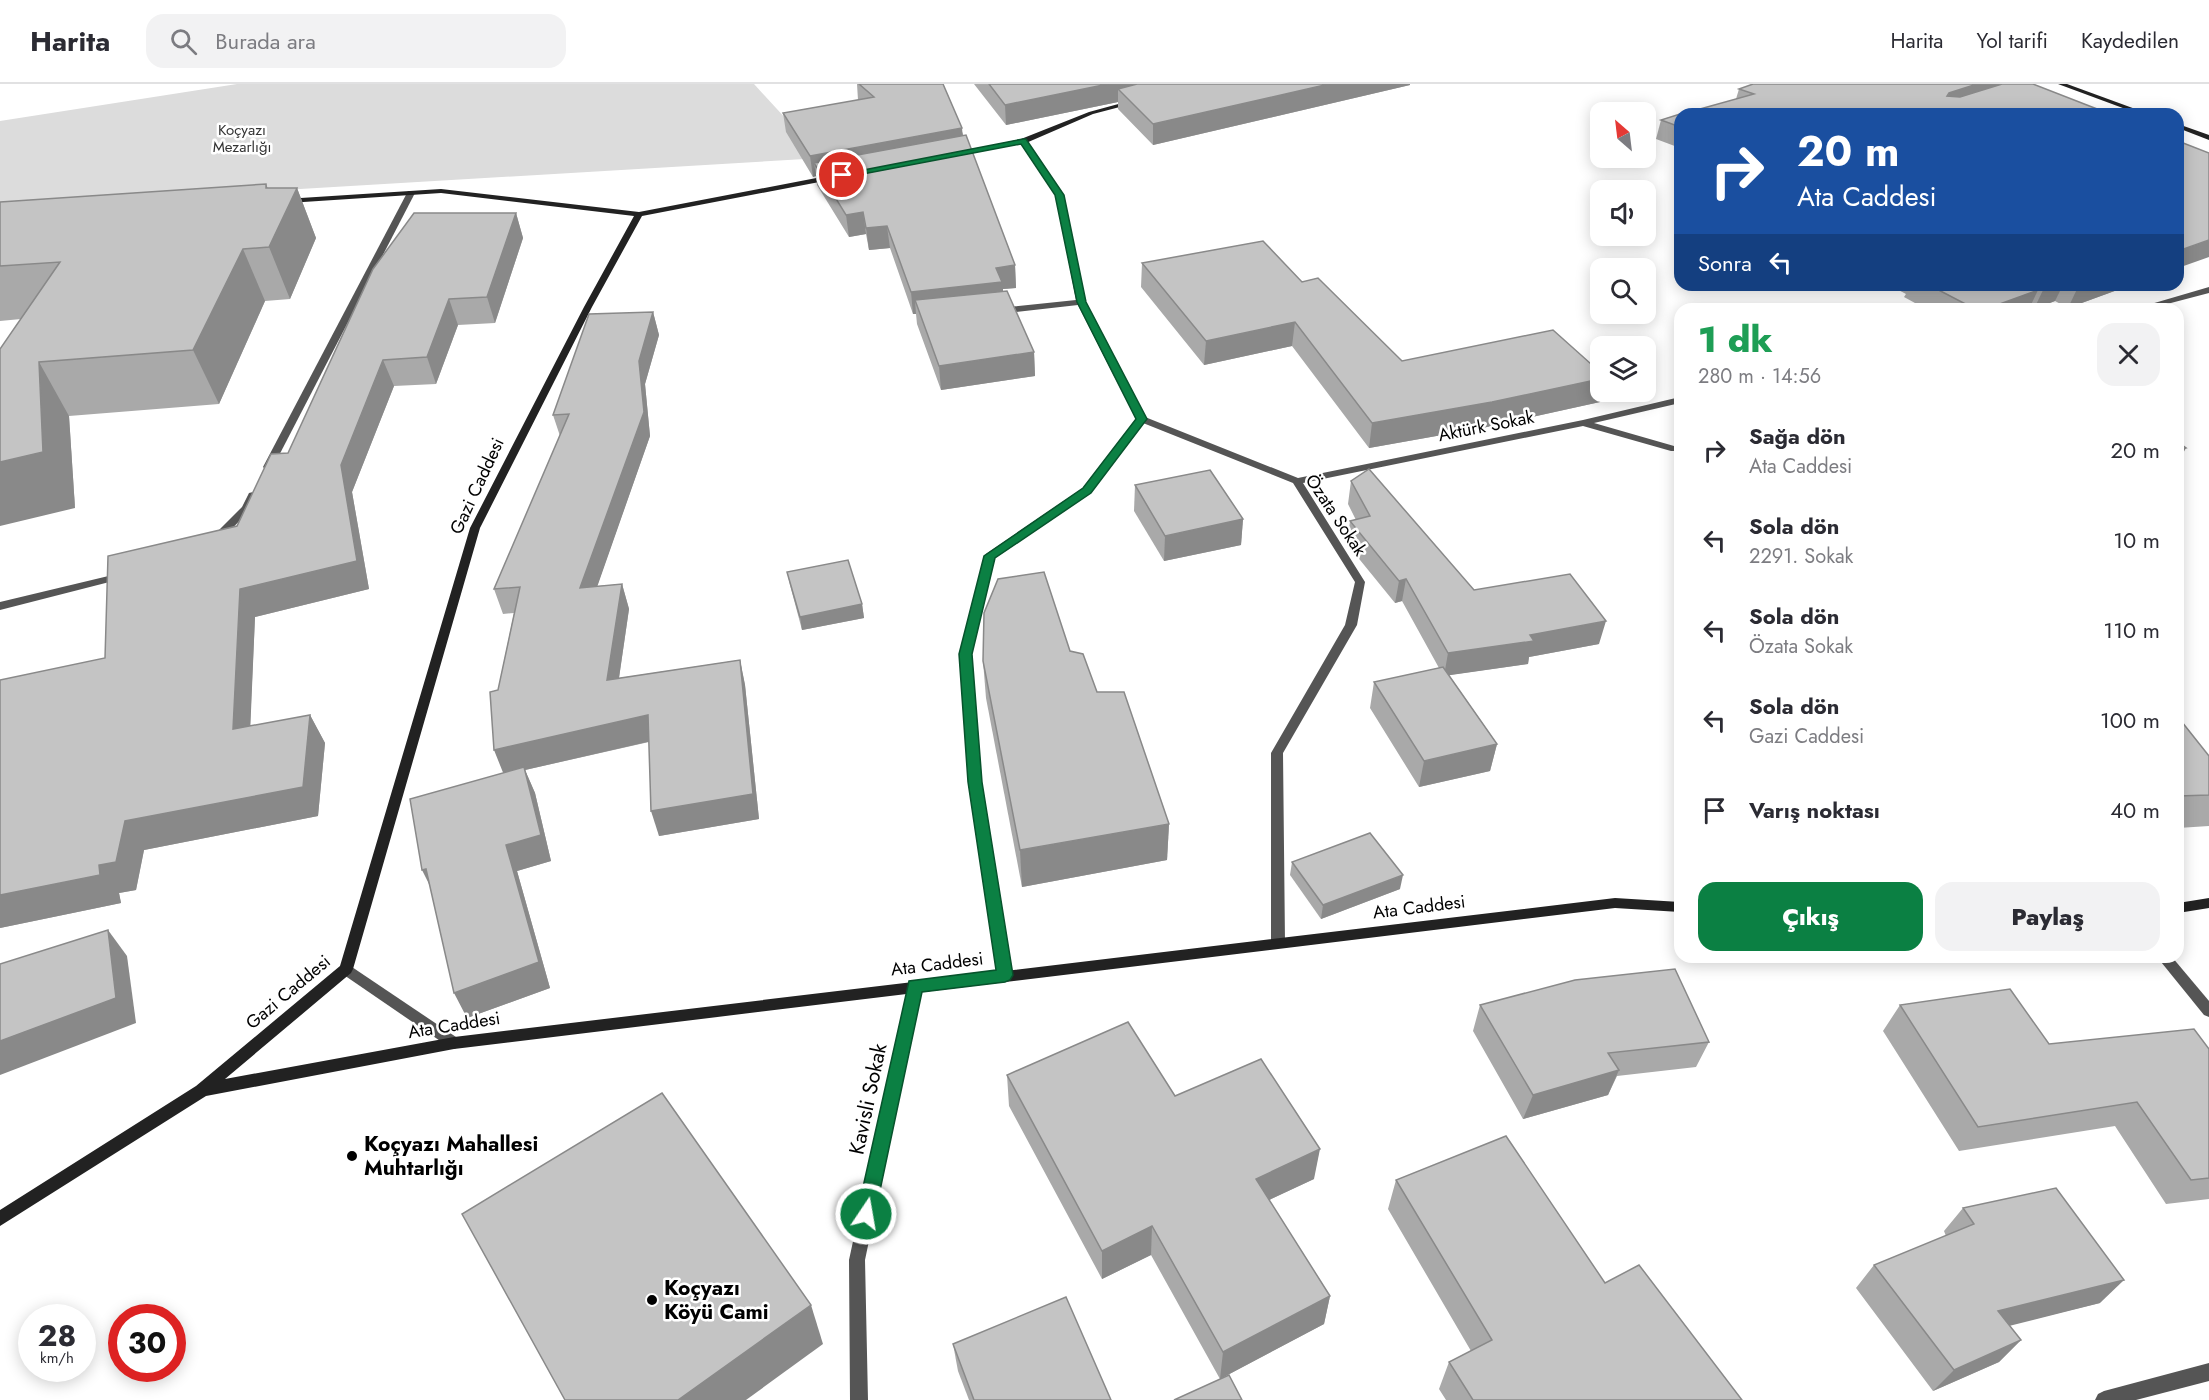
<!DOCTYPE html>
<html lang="tr">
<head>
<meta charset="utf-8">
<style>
	body { margin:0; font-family:Jost,sans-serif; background:#f2f2f3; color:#2b2b33; height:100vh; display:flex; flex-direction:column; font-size:22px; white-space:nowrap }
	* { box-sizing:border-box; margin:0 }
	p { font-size:20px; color:#7c7c81 }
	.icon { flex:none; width:33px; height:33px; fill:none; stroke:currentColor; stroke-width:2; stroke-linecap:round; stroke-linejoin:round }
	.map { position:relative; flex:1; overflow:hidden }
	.panel { position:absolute; left:1674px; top:219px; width:510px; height:660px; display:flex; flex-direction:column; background:#fff; border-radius:18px; box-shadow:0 3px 15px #0003 }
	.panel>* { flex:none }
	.banner { position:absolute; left:1674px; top:24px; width:510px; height:183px; border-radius:18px; box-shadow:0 3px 15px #0003; background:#1a4fa0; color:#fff; overflow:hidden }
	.needle { width:39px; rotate:332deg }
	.tools { position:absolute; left:1590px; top:18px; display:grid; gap:12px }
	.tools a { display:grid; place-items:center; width:66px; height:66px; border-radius:12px; background:#fff; box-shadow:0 3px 15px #0003; font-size:30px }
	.speed { position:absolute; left:18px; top:1220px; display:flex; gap:12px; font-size:30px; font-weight:700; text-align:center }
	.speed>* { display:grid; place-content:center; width:78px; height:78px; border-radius:50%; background:#fff; box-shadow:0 3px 15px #0003; line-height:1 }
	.speed small { font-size:15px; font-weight:400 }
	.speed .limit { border:9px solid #d22; background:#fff; color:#111 }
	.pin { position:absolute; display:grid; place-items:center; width:51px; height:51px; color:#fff; margin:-26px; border:3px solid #fff; border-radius:50%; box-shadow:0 2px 6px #0007 }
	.me { position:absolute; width:66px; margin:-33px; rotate:12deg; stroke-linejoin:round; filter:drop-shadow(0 0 4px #0008) }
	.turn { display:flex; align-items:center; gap:21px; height:126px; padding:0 24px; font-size:27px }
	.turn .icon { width:78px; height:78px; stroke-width:2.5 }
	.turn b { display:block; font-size:42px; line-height:51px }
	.then { display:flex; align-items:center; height:57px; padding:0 24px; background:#0003; gap:12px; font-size:22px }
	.round { display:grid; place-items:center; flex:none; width:63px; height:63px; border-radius:18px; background:#f2f2f3 }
	.summary { display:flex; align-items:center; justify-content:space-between; height:102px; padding:0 24px }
	h1 { font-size:36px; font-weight:800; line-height:45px; color:#1e9e55 }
	.primary-button { display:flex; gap:12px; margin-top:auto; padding:12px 24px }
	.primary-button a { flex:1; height:69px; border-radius:18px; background:#0b8043; color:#fff; font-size:24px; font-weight:800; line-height:69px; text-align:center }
	.primary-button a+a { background:#f2f2f3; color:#2b2b33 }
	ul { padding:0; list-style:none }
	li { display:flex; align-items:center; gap:18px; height:90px; padding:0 24px }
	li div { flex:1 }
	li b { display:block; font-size:22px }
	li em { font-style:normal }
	header { display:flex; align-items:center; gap:36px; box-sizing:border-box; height:84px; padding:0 30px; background:#fff; border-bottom:2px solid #e1e1e2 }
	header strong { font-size:28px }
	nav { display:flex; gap:33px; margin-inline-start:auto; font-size:21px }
	.search { width:420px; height:54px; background:#f2f2f3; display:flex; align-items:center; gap:15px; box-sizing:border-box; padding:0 21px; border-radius:18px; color:#7c7c81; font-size:22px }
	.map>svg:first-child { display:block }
	.green { fill:#dcdcdc }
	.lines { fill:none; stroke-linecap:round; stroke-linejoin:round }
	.street { fill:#555; fill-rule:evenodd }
	.secondary { fill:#222; fill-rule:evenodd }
	.wall { fill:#a9a9a9 }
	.shaded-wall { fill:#898989 }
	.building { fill:#c4c4c4; stroke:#898989; stroke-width:1.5 }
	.route { fill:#0b8043; stroke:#07532c; stroke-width:1.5 }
	.poi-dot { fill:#000; stroke:#fff; stroke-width:2 }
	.labels { text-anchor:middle; stroke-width:5; stroke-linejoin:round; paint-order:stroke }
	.far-park-label { font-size:15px; fill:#333; stroke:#fff }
	.street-label { font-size:18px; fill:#000; stroke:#fff }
	.near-street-label { font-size:21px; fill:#000; stroke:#fff }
	.near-poi-label { font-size:21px; font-weight:bold; fill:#000; stroke:#fff; text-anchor:start }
</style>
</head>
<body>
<header>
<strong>Harita</strong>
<div class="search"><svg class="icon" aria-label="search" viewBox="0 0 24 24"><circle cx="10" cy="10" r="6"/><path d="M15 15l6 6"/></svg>Burada ara</div>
<nav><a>Harita</a><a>Yol tarifi</a><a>Kaydedilen</a></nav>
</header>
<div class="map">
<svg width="2209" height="1316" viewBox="0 0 2209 1316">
	<rect width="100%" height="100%" fill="#fff"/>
	<polygon class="green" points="237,0 754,0 822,74 0,123 0,37"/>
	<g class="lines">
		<g class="street">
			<polygon points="1020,55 1026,55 1064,112 1085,218 1145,333 1298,394 1583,336 1680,313 1680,319 1594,339 1674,362 1680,361 1680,367 1671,367 1583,342 1303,399 1365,498 1357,541 1283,669 1285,859 1283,863 1278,864 1273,863 1271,859 1271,669 1345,541 1355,498 1293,399 1143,339 1091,408 995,474 971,570 981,698 1012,891 1010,895 1005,897 1000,895 998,891 969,698 959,570 986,470 1083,404 1136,335 1078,221 999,230 995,227 999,224 1076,216 1056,112 1019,57"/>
			<polygon points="408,107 415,109 273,383 268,386 265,385 263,383"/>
			<polygon points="2209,203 2209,209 2148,225 2134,225"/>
			<polygon points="253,408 258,411 250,426 220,457 212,457 211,455 212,453 242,423 249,409"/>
			<polygon points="121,489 125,490 126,492 125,494 0,526 0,518"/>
			<polygon points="2157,873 2172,873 2209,917 2209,933 2204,931"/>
			<polygon points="346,879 459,955 461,959 459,963 454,965 449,963 341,889 339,885 341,881"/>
			<polygon points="915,896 920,898 922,902 865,1176 868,1316 850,1316 849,1176 908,902 910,898"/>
			<polygon points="2209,1279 2209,1297 2136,1316 2095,1316 2098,1310 2104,1307"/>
		</g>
		<g class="secondary">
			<polygon points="2058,0 2067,0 2149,30 2139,30"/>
			<polygon points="1133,16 1135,17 1135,19 1093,30 1026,59 958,71 954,69 1021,55 1089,28"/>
			<polygon points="2178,40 2209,51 2209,56 2178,44"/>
			<polygon points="832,91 835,91 835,95 642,132 592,223 480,444 353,885 351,889 225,995 454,953 1615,814 1680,818 1680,828 1615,824 454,965 206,1012 0,1142 0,1126 196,1002 340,882 470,444 584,223 634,132 441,109 288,119 284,117 285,115 441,105 639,128"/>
			<polygon points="2209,814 2209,824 2178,829 2178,819"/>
		</g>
	</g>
	<g class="wall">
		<polygon points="857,0 943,0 1015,181 1016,204 1003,205 1003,207 1034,268 1035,292 941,306 917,240 916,230 913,230 890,164 869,166 866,150 849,153 817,101 816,92 813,93 786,48 783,29 858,16"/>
		<polygon points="974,0 1410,0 1410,1 1153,61 1118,25 1118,18 1006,41"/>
		<polygon points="1739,5 2110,30 1736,15"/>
		<polygon points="1680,30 1680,64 1656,55 1661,36"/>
		<polygon points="266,100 267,104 297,104 316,154 290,215 265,217 219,320 69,332 75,424 21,235 0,237 0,118"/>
		<polygon points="516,129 523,154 495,239 458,241 436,300 394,302 352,408 369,505 255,533 250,642 310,631 325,659 318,732 144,766 136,806 119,809 121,819 0,844 105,574 237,442 288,369"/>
		<polygon points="1142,179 1302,198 1402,277 1600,318 1487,343 1369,364 1292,262 1204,281 1141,203"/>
		<polygon points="1889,201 2131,201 2068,224 2055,217 2034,225 2030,223 2029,225 1926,225 1904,213 1906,210"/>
		<polygon points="653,228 659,251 645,300 650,352 597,502 622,500 629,525 619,594 740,576 745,601 759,735 659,752 649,658 525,686 535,709 551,777 517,787 550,904 467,934 504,689 498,606 514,529 503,530 494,505 560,352 553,331"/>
		<polygon points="1351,397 1474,506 1599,560 1529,573 1528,580 1449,591 1497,660 1490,687 1419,703 1370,624 1374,598 1439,584 1402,517 1395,519 1347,460 1350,437 1356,436 1348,420"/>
		<polygon points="1135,401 1243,435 1241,461 1164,477 1134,427"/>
		<polygon points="787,488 862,520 864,534 802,546 790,501"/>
		<polygon points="1070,567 1097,608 1169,740 1167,776 1022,803 986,614 983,577"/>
		<polygon points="2178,633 2209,672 2209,742 2178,744"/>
		<polygon points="1292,778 1400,805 1321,835 1290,791"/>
		<polygon points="1480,921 1709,958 1696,983 1617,992 1608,1011 1523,1035 1473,947"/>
		<polygon points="1900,921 2049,960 2209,965 2209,1115 2166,1120 2115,1042 1959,1067 1883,947"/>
		<polygon points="1007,991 1175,1012 1314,1095 1269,1116 1330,1212 1324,1240 1220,1295 1151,1171 1102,1195 1009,1022"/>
		<polygon points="1396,1096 1605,1199 1742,1316 1446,1316 1439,1305 1449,1278 1471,1267 1388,1125"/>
		<polygon points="1963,1124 2100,1219 2009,1241 2021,1256 1999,1278 1933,1307 1856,1204 1874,1181 1946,1152 1944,1147"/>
		<polygon points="953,1260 1111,1316 969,1316 958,1287"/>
	</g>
	<g class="shaded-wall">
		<polygon points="1108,0 1182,0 1118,5 1118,18 1006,41 1005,21"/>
		<polygon points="1329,0 1410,0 1410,1 1153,61 1153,40"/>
		<polygon points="1977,0 2015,0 1941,28 1949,9"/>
		<polygon points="962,44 964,64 814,79 816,92 813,93 810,72"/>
		<polygon points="266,100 281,137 297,104 316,154 290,215 269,163"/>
		<polygon points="863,128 866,150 849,153 846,131"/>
		<polygon points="516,129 523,154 495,239 487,213"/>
		<polygon points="887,142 890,164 869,166 866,144"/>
		<polygon points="2209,156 2209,173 2178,184 2178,167"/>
		<polygon points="243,165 265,217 219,320 193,266"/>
		<polygon points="1015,181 1016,204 1003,205 1003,221 915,216 916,230 913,230 911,208 996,184"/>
		<polygon points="2053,201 2063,201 2055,217 2034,225 2044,204"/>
		<polygon points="2084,201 2131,201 2068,224 2078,203"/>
		<polygon points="2038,206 2029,225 1986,225"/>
		<polygon points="449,215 458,241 436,300 427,273"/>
		<polygon points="653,228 659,251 645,300 650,352 588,529 580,504 639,277"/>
		<polygon points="1295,238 1292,262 1204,281 1206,257"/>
		<polygon points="1034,268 1035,292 941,306 939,282"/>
		<polygon points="383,276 394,302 352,408 369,505 255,533 249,674 233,645 240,505 341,381"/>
		<polygon points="39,278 69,332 75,424 0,442 0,378"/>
		<polygon points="1600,295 1600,308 1603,308 1600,318 1487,343 1369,364 1372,339"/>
		<polygon points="2186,364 2178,378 2178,366"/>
		<polygon points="1243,435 1241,461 1164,477 1165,452"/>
		<polygon points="1406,495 1402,517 1395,519 1399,497"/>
		<polygon points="622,500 629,525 615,621 607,596"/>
		<polygon points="862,520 864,534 802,546 800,533"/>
		<polygon points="1606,537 1599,560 1529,573 1528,580 1444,592 1448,569 1530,551"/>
		<polygon points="740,576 745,601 759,735 659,752 651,727"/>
		<polygon points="310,631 325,659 318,732 144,766 136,806 119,809 121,819 0,844 0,811 99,781 125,737"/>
		<polygon points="648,631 656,656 525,686 535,709 551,777 517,787 550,904 467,934 454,909 506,761 504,691 494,666"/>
		<polygon points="1497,660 1490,687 1419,703 1424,677"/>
		<polygon points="1169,740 1167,776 1022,803 1020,766"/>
		<polygon points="426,785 435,812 422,786"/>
		<polygon points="1403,791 1400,805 1321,835 1323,821"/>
		<polygon points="108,846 127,872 136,939 0,991 0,957"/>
		<polygon points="1619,986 1608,1011 1523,1035 1533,1011"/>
		<polygon points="1320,1065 1314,1095 1252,1124 1256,1095"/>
		<polygon points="1152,1142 1151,1171 1102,1195 1102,1167"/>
		<polygon points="2124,1196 2100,1219 1977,1250 1998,1227"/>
		<polygon points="1330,1212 1324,1240 1220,1295 1223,1268"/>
		<polygon points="811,1221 823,1260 746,1316 678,1316"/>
		<polygon points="2021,1256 1999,1278 1933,1307 1954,1286"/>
	</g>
	<g class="building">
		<polygon points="859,0 943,0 962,44 810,72 783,29 874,13"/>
		<polygon points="989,0 1108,0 1005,21"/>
		<polygon points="1137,0 1329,0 1153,40 1118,5"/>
		<polygon points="1753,0 1977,0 1949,9 1947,12 1960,13 2002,0 2033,0 2110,30 1682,30 1754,10 1739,5"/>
		<polygon points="1680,30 1680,43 1661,36"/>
		<polygon points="966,51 1015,181 996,184 1002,198 911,208 887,142 866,144 863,128 846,131 814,79"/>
		<polygon points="2178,57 2209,69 2209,156 2178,167"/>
		<polygon points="266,100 266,104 297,104 269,163 243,165 193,266 39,278 43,368 0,378 0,265 60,178 0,182 0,118"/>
		<polygon points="414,129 516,129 487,213 449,215 427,273 383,276 341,381 357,477 240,505 233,645 310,631 303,703 125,737 116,778 99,781 100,791 0,811 0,596 105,574 108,472 237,442 271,370 288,369 373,185"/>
		<polygon points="1263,157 1302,198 1318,194 1402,277 1553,246 1600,288 1600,295 1492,318 1372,339 1295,238 1206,257 1142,179"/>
		<polygon points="1929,201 2022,201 2031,206 2038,206 1986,225 1975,225"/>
		<polygon points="2039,201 2053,201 2044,204"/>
		<polygon points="1007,207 1034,268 939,282 915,216"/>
		<polygon points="653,228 639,277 644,328 580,504 622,500 607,596 740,576 753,710 651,727 648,631 494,666 490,608 498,606 520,503 494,505 569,330 553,331 589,230"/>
		<polygon points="2178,358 2186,364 2178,366"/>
		<polygon points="1369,385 1474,506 1570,490 1606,537 1530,551 1534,557 1448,569 1406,495 1399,497 1350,437 1370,432 1351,397"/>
		<polygon points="1210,386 1243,435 1165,452 1135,401"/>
		<polygon points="848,476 862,520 800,533 787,488"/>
		<polygon points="1044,488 1070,567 1083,570 1097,608 1124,608 1169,740 1020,766 983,577 984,529 998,495"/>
		<polygon points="1443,583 1497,660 1424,677 1374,598"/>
		<polygon points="2178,633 2209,672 2209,711 2178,712"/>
		<polygon points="524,683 541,751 506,761 539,878 454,909 426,785 422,786 410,715"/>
		<polygon points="1370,749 1403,791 1323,821 1292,778"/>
		<polygon points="108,846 116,914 0,957 0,880"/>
		<polygon points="1675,885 1709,958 1608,969 1619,986 1533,1011 1480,921 1575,896"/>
		<polygon points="2010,905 2049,960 2194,945 2209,965 2209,1094 2191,1096 2137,1018 1978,1043 1900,921"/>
		<polygon points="1128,938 1175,1012 1261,975 1320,1065 1256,1095 1330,1212 1223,1268 1152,1142 1102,1167 1007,991"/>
		<polygon points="662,1009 811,1221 678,1316 565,1316 462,1130"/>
		<polygon points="1506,1052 1605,1199 1639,1181 1742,1316 1473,1316 1449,1278 1492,1256 1396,1096"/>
		<polygon points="2056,1104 2124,1196 1998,1227 2021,1256 1954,1286 1874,1181 1974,1140 1963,1124"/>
		<polygon points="1066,1213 1111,1316 974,1316 953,1260"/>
		<polygon points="1229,1291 1242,1316 1174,1316"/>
	</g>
	<polygon class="route" points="1023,55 1026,55 1064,111 1086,218 1147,335 1091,409 995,474 972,570 982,698 1013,891 1010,896 1005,898 922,908 875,1130 873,1136 866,1138 860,1136 857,1130 909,897 996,886 968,698 959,570 984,472 1083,404 1136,335 1077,218 1055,111 1021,60 842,94 838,91"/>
	<g class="poi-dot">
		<circle cx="352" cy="1072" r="6"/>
		<circle cx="652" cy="1216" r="6"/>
	</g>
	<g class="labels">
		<g class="far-park-label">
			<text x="242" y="51">Koçyazı<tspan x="242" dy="17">Mezarlığı</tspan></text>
		</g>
		<g class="street-label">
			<text transform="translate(1486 342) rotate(-11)" y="6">Aktürk Sokak</text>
			<text transform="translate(477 402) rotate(-65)" y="6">Gazi Caddesi</text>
			<text transform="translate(1336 431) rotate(56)" y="6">Özata Sokak</text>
			<text transform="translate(1419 823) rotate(-7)" y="6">Ata Caddesi</text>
			<text transform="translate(937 880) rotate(-7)" y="6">Ata Caddesi</text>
			<text transform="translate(288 908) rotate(-40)" y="6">Gazi Caddesi</text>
			<text transform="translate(454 941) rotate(-9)" y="6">Ata Caddesi</text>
		</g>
		<g class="near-street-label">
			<text transform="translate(868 1015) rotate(-78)" y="7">Kavisli Sokak</text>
		</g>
		<g class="near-poi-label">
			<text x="364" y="1067">Koçyazı Mahallesi<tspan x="364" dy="24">Muhtarlığı</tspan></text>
			<text x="664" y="1211">Koçyazı<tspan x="664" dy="24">Köyü Cami</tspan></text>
		</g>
	</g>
</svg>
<div class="tools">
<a><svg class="needle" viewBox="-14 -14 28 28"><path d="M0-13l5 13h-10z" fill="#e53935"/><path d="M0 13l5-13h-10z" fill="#7c7c81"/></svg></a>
<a><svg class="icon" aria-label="sound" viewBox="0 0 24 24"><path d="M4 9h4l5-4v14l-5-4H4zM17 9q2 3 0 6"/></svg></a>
<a><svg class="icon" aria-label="search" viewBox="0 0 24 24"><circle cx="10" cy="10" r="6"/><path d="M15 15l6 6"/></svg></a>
<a><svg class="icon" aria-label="layers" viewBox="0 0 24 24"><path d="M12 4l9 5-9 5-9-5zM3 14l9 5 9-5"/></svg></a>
</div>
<div class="speed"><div>28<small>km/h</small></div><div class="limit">30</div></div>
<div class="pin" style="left:842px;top:91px;background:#d93025"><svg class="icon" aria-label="arrive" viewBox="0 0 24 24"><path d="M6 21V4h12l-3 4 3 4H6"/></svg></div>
<svg class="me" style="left:866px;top:1130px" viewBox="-20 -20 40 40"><circle r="17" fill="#0b8043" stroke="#fff" stroke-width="3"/><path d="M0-11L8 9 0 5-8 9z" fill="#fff"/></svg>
<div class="banner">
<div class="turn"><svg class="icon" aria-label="right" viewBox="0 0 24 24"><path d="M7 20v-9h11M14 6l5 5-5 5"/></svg><div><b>20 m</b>Ata Caddesi</div></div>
<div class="then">Sonra<svg class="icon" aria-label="left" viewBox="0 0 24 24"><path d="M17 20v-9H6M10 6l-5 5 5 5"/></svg></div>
</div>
<section class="panel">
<div class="summary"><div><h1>1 dk</h1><p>280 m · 14:56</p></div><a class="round"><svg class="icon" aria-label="close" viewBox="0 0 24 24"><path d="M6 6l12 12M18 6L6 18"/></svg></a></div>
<ul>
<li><svg class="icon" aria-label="right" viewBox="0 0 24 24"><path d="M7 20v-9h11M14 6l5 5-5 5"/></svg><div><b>Sağa dön</b><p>Ata Caddesi</p></div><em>20 m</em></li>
<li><svg class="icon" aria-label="left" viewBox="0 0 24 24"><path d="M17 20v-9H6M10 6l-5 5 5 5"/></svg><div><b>Sola dön</b><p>2291. Sokak</p></div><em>10 m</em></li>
<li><svg class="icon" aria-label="left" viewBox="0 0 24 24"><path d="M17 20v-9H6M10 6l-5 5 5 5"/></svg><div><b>Sola dön</b><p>Özata Sokak</p></div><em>110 m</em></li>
<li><svg class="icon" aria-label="left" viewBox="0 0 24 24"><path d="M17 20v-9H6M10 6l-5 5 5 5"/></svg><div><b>Sola dön</b><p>Gazi Caddesi</p></div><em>100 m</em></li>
<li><svg class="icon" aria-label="arrive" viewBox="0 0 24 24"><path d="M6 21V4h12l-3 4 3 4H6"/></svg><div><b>Varış noktası</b></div><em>40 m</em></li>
</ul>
<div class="primary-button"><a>Çıkış</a><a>Paylaş</a></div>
</section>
</div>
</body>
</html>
